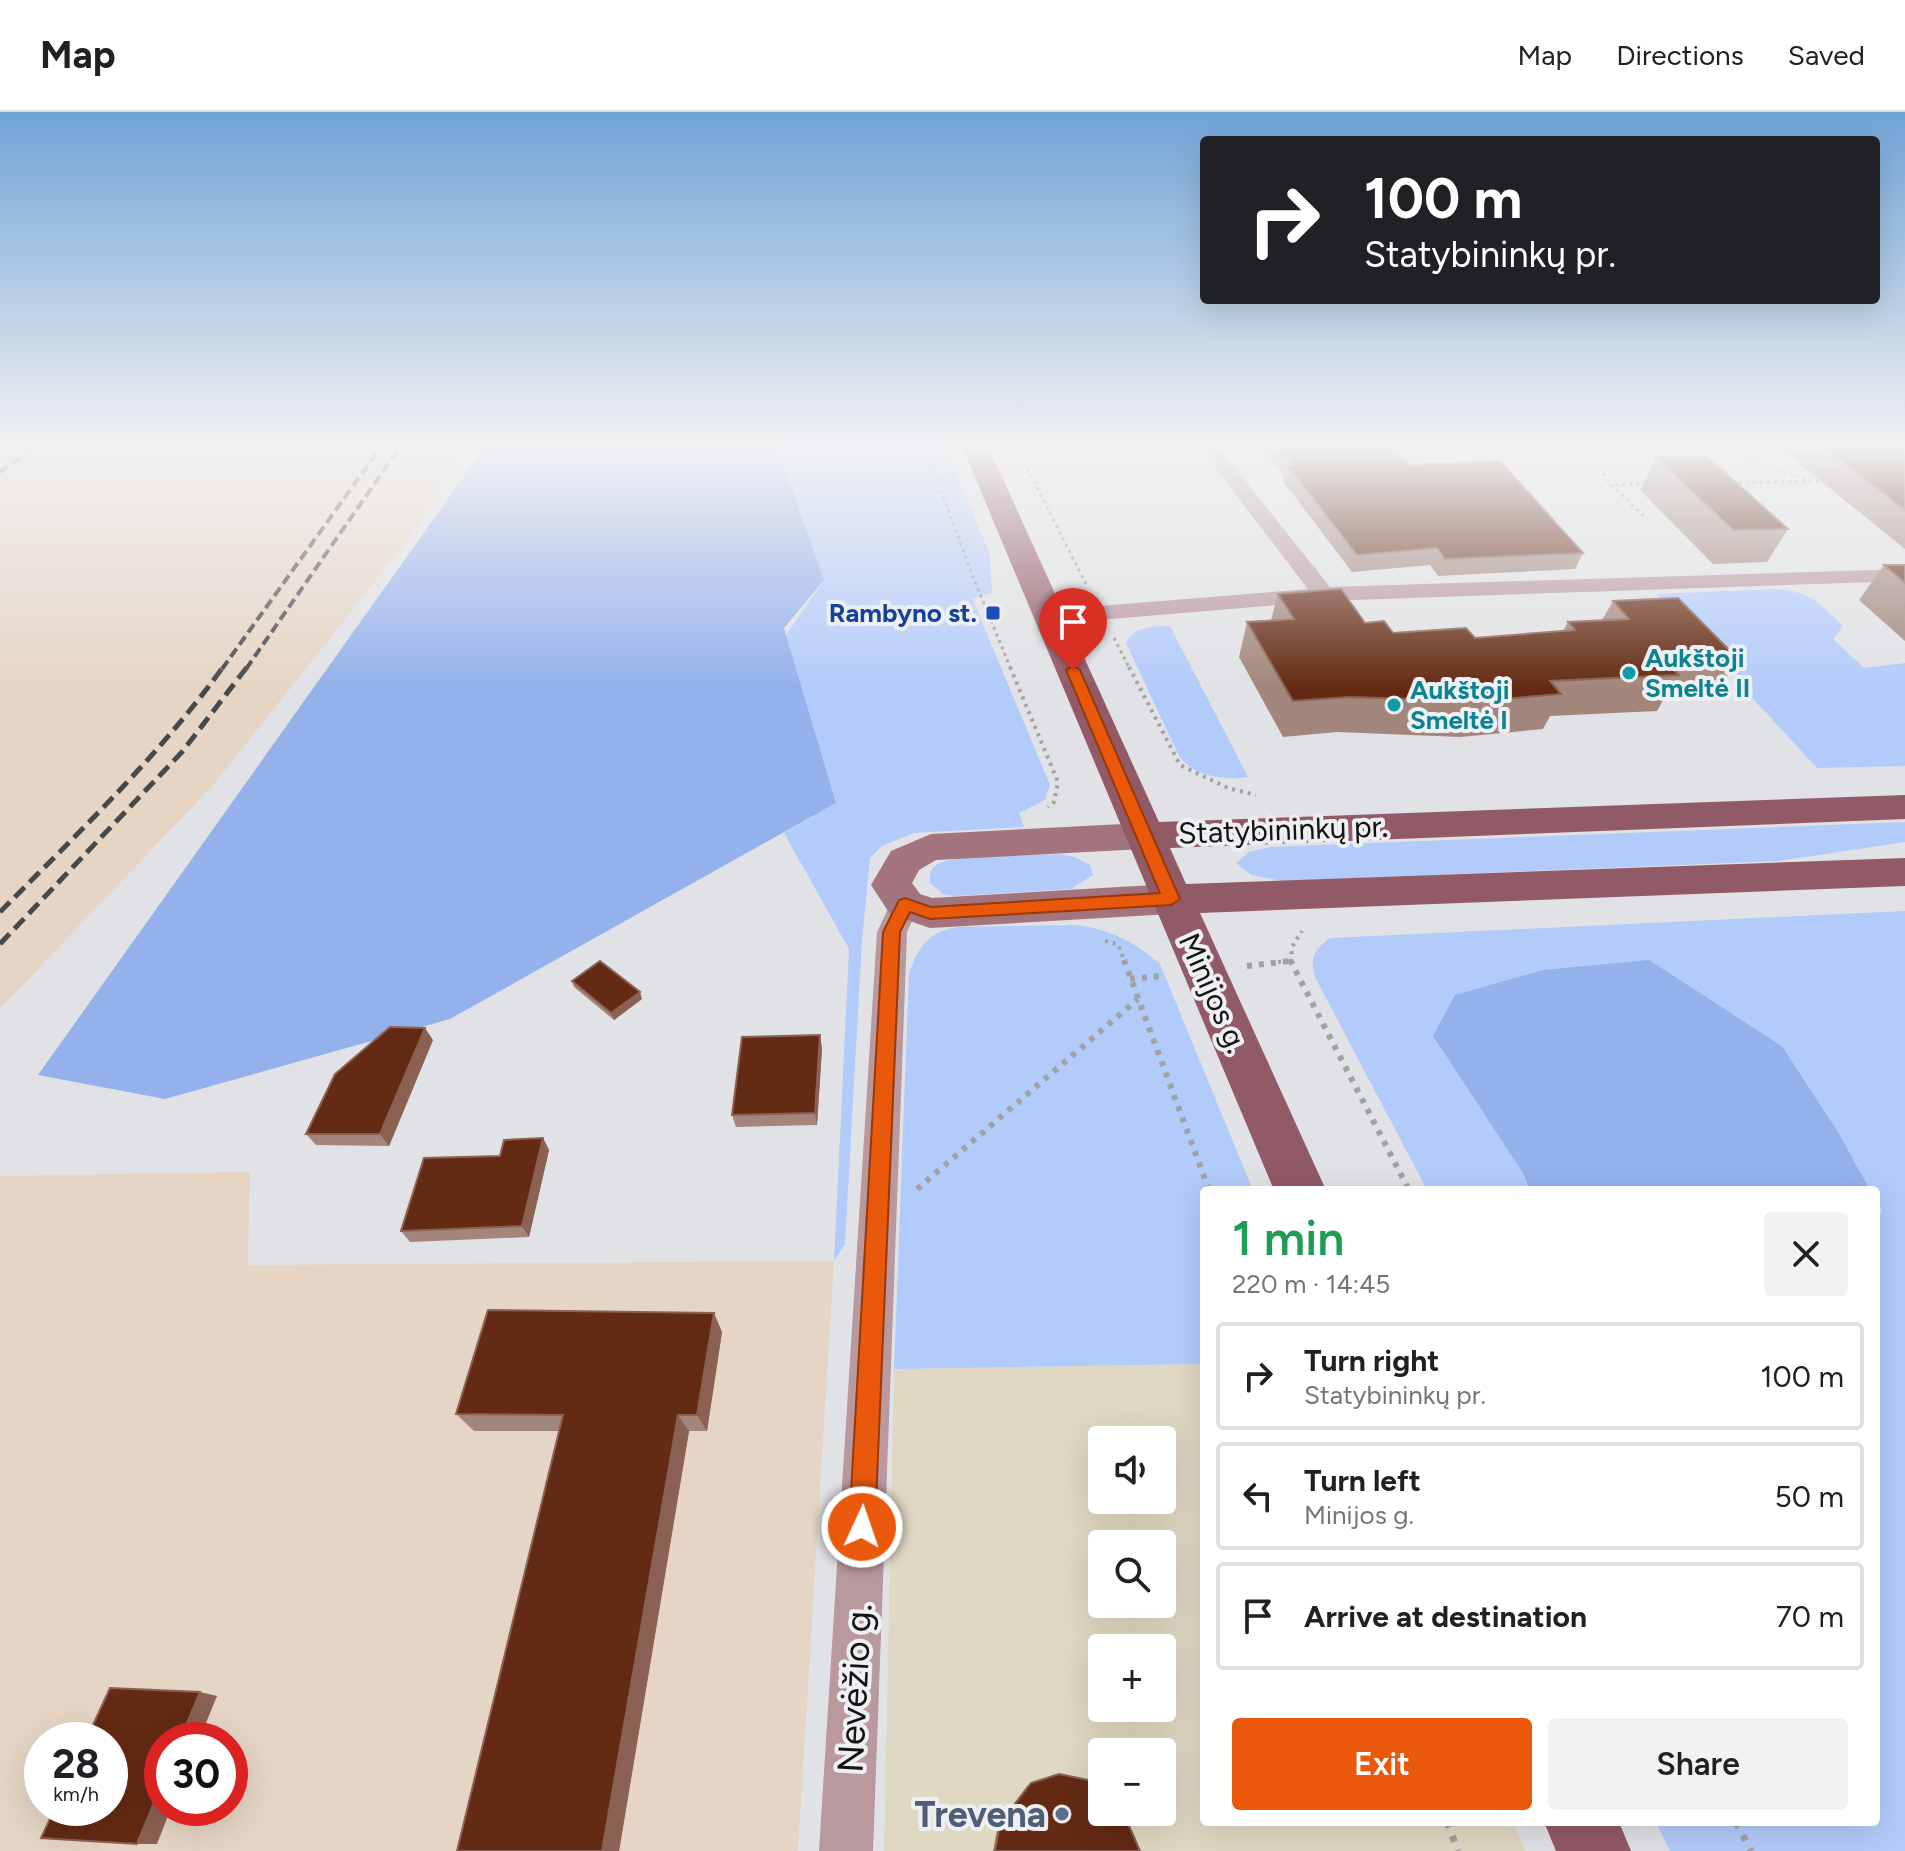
<!DOCTYPE html>
<html lang="en">
<head>
<meta charset="utf-8">
<style>
	body { margin:0; font-family:Figtree,sans-serif; background:#f2f2f2; color:#202124; height:100vh; display:flex; flex-direction:column; font-size:30px; white-space:nowrap }
	* { box-sizing:border-box; margin:0 }
	p { font-size:26px; color:#757577 }
	.icon { flex:none; width:44px; height:44px; fill:none; stroke:currentColor; stroke-width:2; stroke-linecap:round; stroke-linejoin:round }
	.map { position:relative; flex:1; overflow:hidden }
	.drawer { position:absolute; left:1200px; top:1074px; width:680px; height:640px; display:flex; flex-direction:column; background:#fff; border-radius:8px; box-shadow:0 8px 32px #0002 }
	.drawer>* { flex:none }
	.top-card { position:absolute; left:1200px; top:24px; width:680px; height:168px; border-radius:8px; box-shadow:0 8px 32px #0002; background:#202124; color:#fff; overflow:hidden }
	.fabs { position:absolute; left:1088px; top:1314px; display:grid; gap:16px }
	.fabs a { display:grid; place-items:center; width:88px; height:88px; border-radius:8px; background:#fff; box-shadow:0 8px 32px #0002; font-size:40px }
	.speed { position:absolute; left:24px; top:1610px; display:flex; gap:16px; font-size:40px; font-weight:700; text-align:center }
	.speed>* { display:grid; place-content:center; width:104px; height:104px; border-radius:50%; background:#fff; box-shadow:0 8px 32px #0002; line-height:1 }
	.speed small { font-size:20px; font-weight:400 }
	.speed .limit { border:12px solid #d22; background:#fff; color:#111 }
	.pin { position:absolute; display:grid; place-items:center; width:68px; height:68px; color:#fff; margin:-82px -34px; border-radius:50% 50% 50% 0; rotate:-45deg; box-shadow:0 0 8px #0007 }
	.pin .icon { rotate:45deg }
	.me { position:absolute; width:88px; margin:-44px; rotate:3deg; stroke-linejoin:round; filter:drop-shadow(0 0 6px #0008) }
	.turn { display:flex; align-items:center; gap:28px; height:168px; padding:0 32px; font-size:36px }
	.turn .icon { width:104px; height:104px; stroke-width:2.5 }
	.turn b { display:block; font-size:56px; line-height:68px }
	.round { display:grid; place-items:center; flex:none; width:84px; height:84px; border-radius:8px; background:#f2f2f2 }
	.head { display:flex; align-items:center; justify-content:space-between; height:136px; padding:0 32px }
	h1 { font-size:48px; font-weight:600; line-height:60px; color:#1e9e55 }
	.action { display:flex; gap:16px; margin-top:auto; padding:16px 32px }
	.action a { flex:1; height:92px; border-radius:8px; background:#ea580c; color:#fff; font-size:32px; font-weight:600; line-height:92px; text-align:center }
	.action a+a { background:#f2f2f2; color:#202124 }
	ul { padding:0; list-style:none }
	li { display:flex; align-items:center; gap:24px; height:108px; margin:0 16px 12px; padding:0 16px; border:4px solid #e0e0e0; border-radius:8px }
	li div { flex:1 }
	li b { display:block; font-size:30px }
	li em { font-style:normal }
	header { display:flex; align-items:center; gap:48px; box-sizing:border-box; height:112px; padding:0 40px; background:#fff; border-bottom:2px solid #e0e0e0 }
	header strong { font-size:38px }
	nav { display:flex; gap:44px; margin-inline-start:auto; font-size:28px }
	.map>svg:first-child { display:block }
	.commercial { fill:#e1d8c3; fill-rule:evenodd }
	.industrial { fill:#e6d5c4; fill-rule:evenodd }
	.green { fill:#b3cbfb }
	.forest { fill:#94b1ec }
	.lines { fill:none; stroke-linecap:round; stroke-linejoin:round }
	.path-far3 { stroke:#a0a1a3; stroke-width:3; stroke-dasharray:3 4; stroke-linecap:butt }
	.path-far2 { stroke:#a0a1a3; stroke-width:4; stroke-dasharray:3 5; stroke-linecap:butt }
	.path-far1 { stroke:#a0a1a3; stroke-width:6; stroke-dasharray:5 7; stroke-linecap:butt }
	.path { stroke:#a0a1a3; stroke-width:7; stroke-dasharray:6 9; stroke-linecap:butt }
	.street { fill:#b9989e; fill-rule:evenodd }
	.secondary { fill:#a3737e; fill-rule:evenodd }
	.primary { fill:#925966; fill-rule:evenodd }
	.rail-far1 { stroke:#474849; stroke-width:4; stroke-dasharray:10 5; stroke-linecap:butt }
	.rail { stroke:#474849; stroke-width:5; stroke-dasharray:14 7; stroke-linecap:butt }
	.wall { fill:#a2867c }
	.shaded-wall { fill:#8a6152 }
	.building { fill:#642a13; stroke:#8a6152; stroke-width:2 }
	.route { fill:#ea580c; stroke:#983908; stroke-width:2 }
	.transit-dot { fill:#1a4fb4; stroke:#eeeff2; stroke-width:3 }
	.culture-dot { fill:#0f9aa8; stroke:#eeeff2; stroke-width:3 }
	.service-dot { fill:#5c6f8a; stroke:#eeeff2; stroke-width:3 }
	.labels { text-anchor:middle; stroke-width:8; stroke-linejoin:round; paint-order:stroke }
	.far-transit-label { font-size:26px; font-weight:bold; fill:#164399; stroke:#eeeff2; text-anchor:end }
	.far-culture-label { font-size:26px; font-weight:bold; fill:#0d838f; stroke:#eeeff2; text-anchor:start }
	.street-label { font-size:30px; fill:#131314; stroke:#eeeff2 }
	.near-street-label { font-size:36px; fill:#131314; stroke:#eeeff2 }
	.near-service-label { font-size:36px; font-weight:bold; fill:#4e5e75; stroke:#eeeff2; text-anchor:end }
</style>
</head>
<body>
<header>
<strong>Map</strong>
<nav><a>Map</a><a>Directions</a><a>Saved</a></nav>
</header>
<div class="map">
<svg width="1905" height="1739" viewBox="0 0 1905 1739">
	<rect width="100%" height="100%" fill="#e1e2e5"/>
	<path class="commercial" d="M1204,1252V1710H1513L1525,1739H884L894,1257ZM1102,1328H1162V1388H1102ZM1102,1432H1162V1492H1102ZM1102,1536H1162V1596H1102ZM1102,1640H1162V1700H1102Z"/>
	<g class="industrial">
		<polygon points="0,332 467,332 423,409 214,672 0,897"/>
		<path d="M250,1060L248,1153L834,1149L798,1739H0V1064ZM42,1628H110V1696H42ZM162,1628H230V1696H162Z"/>
	</g>
	<g class="green">
		<polygon points="772,332 945,332 990,443 992,481 972,486 1050,673 1045,688 1019,701 1024,715 914,721 882,734 870,746 862,828 845,1132 834,1149 849,837 784,721 836,691 786,523 824,468 793,378"/>
		<path d="M1772,477C1809,478 1817,489 1843,514L1833,527L1864,556L1905,551V654L1817,656L1656,482Z"/>
		<path d="M1170,514L1248,665C1225,669 1193,664 1179,644L1126,531C1134,514 1153,514 1170,514Z"/>
		<polygon points="1905,710 1905,730 1779,749 1282,769 1251,763 1236,751 1249,740 1270,735"/>
		<path d="M1059,742L1075,745L1090,753L1093,763L1071,777L956,784L945,783L930,771C929,762 931,755 940,751C960,742 1034,744 1059,742Z"/>
		<path d="M1905,799V1739H1670L1656,1710H1876V1107L1882,1099L1876,1088V1078H1870L1840,1023L1782,934L1648,848L1523,1061L1530,1078H1427L1316,867C1309,847 1313,839 1330,826Z"/>
		<path d="M1078,813C1110,818 1135,830 1160,852L1253,1078H1204V1252L894,1257L909,861C919,835 927,821 956,815Z"/>
	</g>
	<g class="forest">
		<polygon points="487,332 772,332 793,378 824,468 784,516 836,691 450,907 165,987 38,963"/>
		<polygon points="1649,848 1782,934 1840,1023 1870,1078 1530,1078 1523,1061 1433,924 1455,883 1543,858"/>
	</g>
	<g class="lines">
		<g class="path-far3">
			<polyline points="924,332 971,460 1011,557"/>
			<polyline points="1015,332 1087,474"/>
			<polyline points="1585,332 1587,341 1611,373"/>
			<polyline points="1711,332 1806,368"/>
			<polyline points="1732,371 1826,369"/>
			<polyline points="1646,372 1611,373 1647,407"/>
			<polyline points="1114,526 1130,557"/>
		</g>
		<g class="path-far2">
			<polyline points="1010,555 1058,670 1054,690 1048,695"/>
			<polyline points="1129,555 1180,653 1228,676 1256,683"/>
			<polyline points="1105,829 1118,832 1125,850"/>
			<polyline points="1278,850 1290,849"/>
			<polyline points="1291,850 1292,835 1302,819"/>
		</g>
		<g class="path-far1">
			<polyline points="1124,848 1209,1078"/>
			<polyline points="1290,848 1409,1078"/>
			<polyline points="1247,854 1290,849"/>
			<polyline points="1130,867 1162,864"/>
			<polyline points="917,1077 1138,887"/>
		</g>
		<g class="path">
			<polyline points="1447,1710 1458,1739"/>
			<polyline points="1736,1710 1751,1739"/>
		</g>
		<g class="street">
			<polygon points="1197,332 1216,332 1330,475 1905,457 1905,469 1324,489 1051,512 1043,510 1040,505 1043,500 1051,498 1308,477"/>
			<polygon points="905,781 916,784 920,792 907,820 873,1739 819,1739 877,820 894,784"/>
		</g>
		<polygon class="secondary" points="1143,711 1157,715 1162,724 1157,733 1143,737 936,748 919,758 912,771 920,782 932,786 1171,772 1186,777 1192,787 1186,797 1171,802 930,816 890,802 871,773 891,739 931,722"/>
		<g class="primary">
			<polygon points="961,332 987,332 1159,710 1905,683 1905,707 1170,736 1186,772 1905,746 1905,774 1200,801 1326,1078 1274,1078"/>
			<polygon points="1544,1710 1619,1710 1631,1739 1556,1739"/>
		</g>
		<g class="rail-far1">
			<polyline points="0,360 38,332"/>
			<polyline points="222,557 383,332"/>
			<polyline points="246,557 402,332"/>
		</g>
		<g class="rail">
			<path d="M0,800C77,722 159,644 223,555"/>
			<polyline points="0,832 182,640 247,555"/>
		</g>
	</g>
	<g class="wall">
		<polygon points="1258,332 1389,332 1410,353 1583,441 1575,457 1438,464 1430,453 1352,460 1283,369 1284,364"/>
		<polygon points="1775,332 1905,332 1905,437"/>
		<polygon points="1656,345 1788,417 1767,450 1713,452 1640,378"/>
		<polygon points="1884,453 1905,453 1905,529 1859,488"/>
		<polygon points="1278,482 1365,511 1393,521 1475,526 1563,519 1568,510 1602,508 1613,489 1738,547 1715,583 1665,585 1657,599 1550,604 1543,617 1460,625 1337,620 1283,625 1239,545 1247,510 1271,508"/>
		<polygon points="572,869 642,887 614,908 574,875"/>
		<polygon points="433,928 389,1034 316,1033 306,1022"/>
		<polygon points="822,936 817,1013 736,1015 732,1003"/>
		<polygon points="543,1026 549,1038 529,1125 410,1130 401,1119 500,1044"/>
		<polygon points="722,1220 707,1319 689,1319 619,1739 457,1739 559,1319 474,1319 456,1302"/>
		<polygon points="1028,1673 1140,1739 993,1739 998,1712"/>
	</g>
	<g class="shaded-wall">
		<polygon points="640,880 642,887 614,908 611,901"/>
		<polygon points="425,916 433,928 389,1034 380,1022"/>
		<polygon points="820,923 822,936 817,1013 815,1001"/>
		<polygon points="543,1026 549,1038 529,1125 522,1114"/>
		<polygon points="714,1201 722,1220 707,1319 697,1303"/>
		<polygon points="678,1303 689,1319 619,1739 602,1739"/>
		<polygon points="200,1580 217,1584 199,1628 180,1628"/>
		<polygon points="162,1671 162,1696 171,1696 157,1732 137,1732"/>
	</g>
	<g class="building">
		<polygon points="1275,332 1389,332 1410,353 1500,349 1583,441 1445,447 1437,436 1357,443 1287,353 1292,353"/>
		<polygon points="1819,332 1905,332 1905,398"/>
		<polygon points="1707,344 1788,417 1733,418 1656,345"/>
		<polygon points="1884,453 1905,453 1905,471"/>
		<polygon points="1341,477 1365,511 1384,509 1393,521 1466,516 1475,526 1575,518 1568,510 1629,507 1613,489 1678,486 1738,547 1667,551 1679,563 1550,569 1561,582 1476,589 1349,585 1293,589 1247,510 1294,507 1278,482"/>
		<polygon points="600,849 640,880 611,901 572,869"/>
		<polygon points="390,915 425,916 380,1022 306,1022 335,962"/>
		<polygon points="820,923 815,1001 732,1003 742,925"/>
		<polygon points="543,1026 522,1114 401,1119 424,1046 500,1044 504,1028"/>
		<polygon points="488,1198 714,1201 697,1303 678,1303 602,1739 457,1739 563,1303 456,1302"/>
		<polygon points="110,1576 200,1580 180,1628 162,1628 162,1671 137,1732 41,1726 55,1696 110,1696 110,1628 86,1628"/>
		<polygon points="1059,1662 1093,1669 1102,1678 1102,1700 1123,1700 1140,1739 995,1739 1000,1711 1031,1671"/>
	</g>
	<linearGradient id="sky" x2="0" y2="1"><stop stop-color="#70a3d6"/><stop offset="0.58" stop-color="#f2f2f3"/><stop offset="1" stop-color="#f2f2f3" stop-opacity="0"/></linearGradient>
	<rect width="1905" height="576" fill="url(#sky)"/>
	<polygon class="route" points="1073,554 1080,558 1180,787 1171,793 930,807 910,800 900,820 875,1415 871,1424 862,1428 852,1424 849,1415 883,820 899,788 905,786 931,795 1160,781 1066,558"/>
	<rect class="transit-dot" x="985" y="493" width="16" height="16" rx="4"/>
	<g class="culture-dot">
		<circle cx="1629" cy="561" r="8"/>
		<circle cx="1394" cy="593" r="8"/>
	</g>
	<circle class="service-dot" cx="1062" cy="1702" r="8"/>
	<g class="labels">
		<g class="far-transit-label">
			<text x="977" y="510">Rambyno st.</text>
		</g>
		<g class="far-culture-label">
			<text x="1645" y="555">Aukštoji<tspan x="1645" dy="30">Smeltė II</tspan></text>
			<text x="1410" y="587">Aukštoji<tspan x="1410" dy="30">Smeltė I</tspan></text>
		</g>
		<g class="street-label">
			<text transform="translate(1283 718) rotate(-2)" y="10">Statybininkų pr.</text>
			<text transform="translate(1213 881) rotate(66)" y="10">Minijos g.</text>
		</g>
		<g class="near-street-label">
			<text transform="translate(854 1576) rotate(-87)" y="13">Nevėžio g.</text>
		</g>
		<g class="near-service-label">
			<text x="1046" y="1715">Trevena</text>
		</g>
	</g>
</svg>
<div class="fabs">
<a><svg class="icon" aria-label="sound" viewBox="0 0 24 24"><path d="M4 9h4l5-4v14l-5-4H4zM17 9q2 3 0 6"/></svg></a>
<a><svg class="icon" aria-label="search" viewBox="0 0 24 24"><circle cx="10" cy="10" r="6"/><path d="M15 15l6 6"/></svg></a>
<a>+</a>
<a>−</a>
</div>
<div class="speed"><div>28<small>km/h</small></div><div class="limit">30</div></div>
<div class="pin" style="left:1073px;top:558px;background:#d93025"><svg class="icon" aria-label="arrive" viewBox="0 0 24 24"><path d="M6 21V4h12l-3 4 3 4H6"/></svg></div>
<svg class="me" style="left:862px;top:1415px" viewBox="-20 -20 40 40"><circle r="17" fill="#ea580c" stroke="#fff" stroke-width="3"/><path d="M0-11L8 9 0 5-8 9z" fill="#fff"/></svg>
<div class="top-card">
<div class="turn"><svg class="icon" aria-label="right" viewBox="0 0 24 24"><path d="M7 20v-9h11M14 6l5 5-5 5"/></svg><div><b>100 m</b>Statybininkų pr.</div></div>
</div>
<section class="drawer">
<div class="head"><div><h1>1 min</h1><p>220 m · 14:45</p></div><a class="round"><svg class="icon" aria-label="close" viewBox="0 0 24 24"><path d="M6 6l12 12M18 6L6 18"/></svg></a></div>
<ul>
<li><svg class="icon" aria-label="right" viewBox="0 0 24 24"><path d="M7 20v-9h11M14 6l5 5-5 5"/></svg><div><b>Turn right</b><p>Statybininkų pr.</p></div><em>100 m</em></li>
<li><svg class="icon" aria-label="left" viewBox="0 0 24 24"><path d="M17 20v-9H6M10 6l-5 5 5 5"/></svg><div><b>Turn left</b><p>Minijos g.</p></div><em>50 m</em></li>
<li><svg class="icon" aria-label="arrive" viewBox="0 0 24 24"><path d="M6 21V4h12l-3 4 3 4H6"/></svg><div><b>Arrive at destination</b></div><em>70 m</em></li>
</ul>
<div class="action"><a>Exit</a><a>Share</a></div>
</section>
</div>
</body>
</html>
